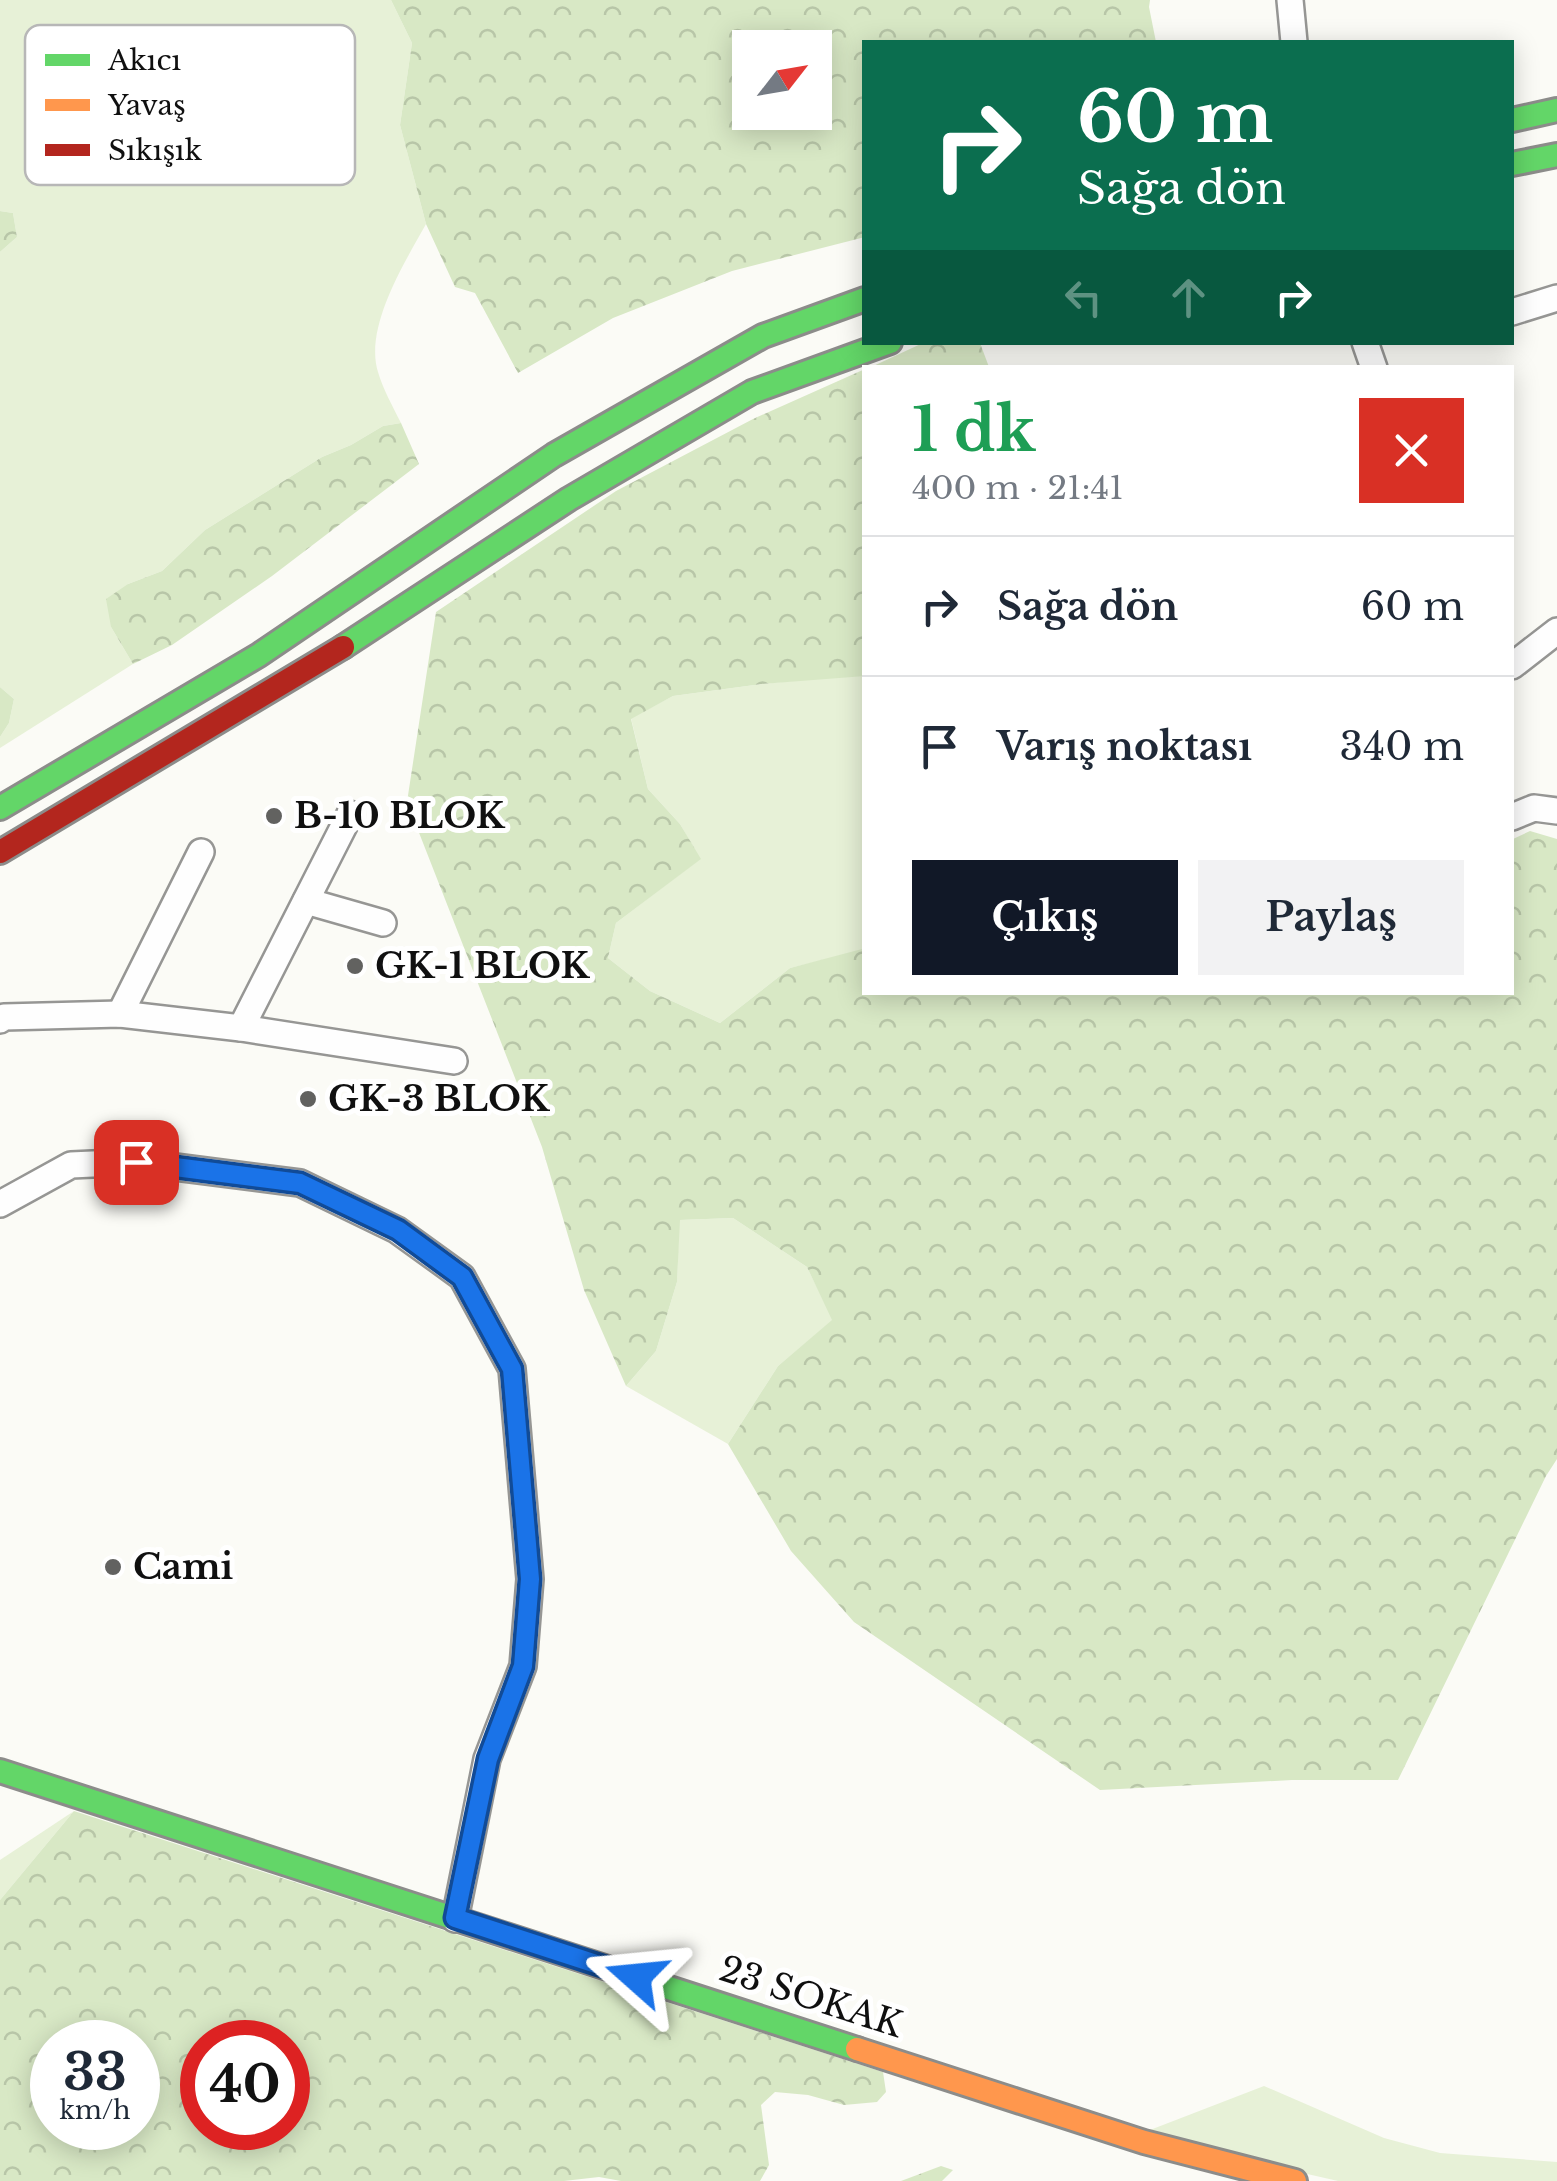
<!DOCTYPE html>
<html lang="tr">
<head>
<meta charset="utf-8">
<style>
	body { margin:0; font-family:"Libre Baskerville",serif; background:#f2f2f3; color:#1f2937; height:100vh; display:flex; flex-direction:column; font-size:38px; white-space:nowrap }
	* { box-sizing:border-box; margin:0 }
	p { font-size:32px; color:#747a83 }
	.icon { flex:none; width:55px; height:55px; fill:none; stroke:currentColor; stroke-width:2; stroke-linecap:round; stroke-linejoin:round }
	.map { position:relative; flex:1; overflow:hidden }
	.panel { position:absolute; left:862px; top:365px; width:652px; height:630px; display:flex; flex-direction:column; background:#fff; border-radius:0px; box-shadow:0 5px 25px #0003 }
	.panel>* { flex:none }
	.top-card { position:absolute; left:862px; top:40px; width:652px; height:305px; border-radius:0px; box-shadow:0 5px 25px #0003; background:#0b6e4f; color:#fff; overflow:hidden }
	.needle { width:65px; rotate:59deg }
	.controls { position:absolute; left:732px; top:30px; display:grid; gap:20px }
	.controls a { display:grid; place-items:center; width:100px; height:100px; border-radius:0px; background:#fff; box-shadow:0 5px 25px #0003; font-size:50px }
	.speed { position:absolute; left:30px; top:2020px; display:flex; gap:20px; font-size:50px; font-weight:700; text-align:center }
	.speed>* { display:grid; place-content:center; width:130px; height:130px; border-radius:50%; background:#fff; box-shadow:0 5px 25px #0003; line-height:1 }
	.speed small { font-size:25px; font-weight:400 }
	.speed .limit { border:15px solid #d22; background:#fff; color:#111 }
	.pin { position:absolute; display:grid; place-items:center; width:85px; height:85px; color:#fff; margin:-42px; border-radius:20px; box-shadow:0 5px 15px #0006 }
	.me { position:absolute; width:110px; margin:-55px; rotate:288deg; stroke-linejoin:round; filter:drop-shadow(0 0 8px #0008) }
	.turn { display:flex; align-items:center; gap:35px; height:210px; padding:0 50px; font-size:45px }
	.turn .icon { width:130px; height:130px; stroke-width:2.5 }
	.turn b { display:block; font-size:70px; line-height:85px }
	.lanes { display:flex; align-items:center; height:95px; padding:0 50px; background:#0003; justify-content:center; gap:50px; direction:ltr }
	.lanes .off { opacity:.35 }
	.round { display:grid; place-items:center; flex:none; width:105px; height:105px; border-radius:0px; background:#f2f2f3 }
	.summary { display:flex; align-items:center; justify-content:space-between; height:170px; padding:0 50px }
	h1 { font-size:60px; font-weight:700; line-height:75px; color:#1e9e55 }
	.cta { display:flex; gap:20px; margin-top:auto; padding:20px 50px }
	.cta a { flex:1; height:115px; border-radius:0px; background:#111827; color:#fff; font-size:40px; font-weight:700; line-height:115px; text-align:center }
	.cta a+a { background:#f2f2f3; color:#1f2937 }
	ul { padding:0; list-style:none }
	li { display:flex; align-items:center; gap:30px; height:140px; padding:0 50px; border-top:2px solid #e0e1e3 }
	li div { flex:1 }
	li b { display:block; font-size:38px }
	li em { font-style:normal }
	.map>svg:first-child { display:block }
	.grass { fill:#e7f1d7 }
	.forest { fill:url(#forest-crowns); fill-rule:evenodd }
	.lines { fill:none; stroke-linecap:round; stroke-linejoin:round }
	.street-casing { stroke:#969694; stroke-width:30 }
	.fast-casing { stroke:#8c8c8a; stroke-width:28 }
	.slow-casing { stroke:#8c8c8a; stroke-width:28 }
	.jam-casing { stroke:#8c8c8a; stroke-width:28 }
	.street { stroke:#fefefe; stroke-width:25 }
	.fast { stroke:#63d668; stroke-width:22 }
	.slow { stroke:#ff974d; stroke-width:22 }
	.jam { stroke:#b3261e; stroke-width:22 }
	.route-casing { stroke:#114b97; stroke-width:25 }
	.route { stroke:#1a73e8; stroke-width:18 }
	.poi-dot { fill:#626260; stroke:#fff; stroke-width:4 }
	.labels { text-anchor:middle; stroke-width:10; stroke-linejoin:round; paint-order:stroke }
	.poi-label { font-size:35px; font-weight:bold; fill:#101010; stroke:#fff; text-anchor:start }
	.street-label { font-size:35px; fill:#101010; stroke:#fff }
	.key { fill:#fff; stroke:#b7b7b7; stroke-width:2.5 }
	.key-label { font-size:28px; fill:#101010 }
</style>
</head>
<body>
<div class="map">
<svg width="1557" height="2181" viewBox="0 0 1557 2181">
	<defs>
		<pattern id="forest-crowns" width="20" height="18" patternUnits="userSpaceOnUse" patternTransform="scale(2.5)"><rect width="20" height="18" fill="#d8e8c5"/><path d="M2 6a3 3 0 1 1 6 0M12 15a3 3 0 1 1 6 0" fill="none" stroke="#b8c6a8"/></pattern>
	</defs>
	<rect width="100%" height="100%" fill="#fbfbf6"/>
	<g class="grass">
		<path d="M0,0H391L412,43L400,125L426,224C405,262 364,327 378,372C383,389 393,407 401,423L383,426L351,445L322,457L205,530L162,571L128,584L111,627L133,664L0,748V737L9,723L14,699L0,687V252L17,237L13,213L0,211Z"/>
		<polygon points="853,675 865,676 865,950 790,968 720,1023 650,991 608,958 616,923 700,859 680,824 648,789 631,718 673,696 762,684"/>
		<polygon points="733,1218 807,1267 833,1320 778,1366 728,1444 626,1386 656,1351 677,1282 679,1220"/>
		<polygon points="74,1811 0,1900 0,1860"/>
		<polygon points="1264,2086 1384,2138 1440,2153 1557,2162 1557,2181 1338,2181 1137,2135"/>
	</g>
	<g class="forest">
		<path d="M391,0H1150L1149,7L1156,42H865V237L732,271L613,318L518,373L475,293L455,287L426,224L400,125L412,43ZM750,48H815V112H750Z"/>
		<polygon points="0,211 13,213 17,237 0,252"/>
		<polygon points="925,342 980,343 989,367 869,368"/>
		<polygon points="865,369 865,676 762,684 673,696 631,719 648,789 680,824 701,859 616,923 608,958 650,991 720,1023 790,968 862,949 865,950 865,992 1512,992 1513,839 1530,831 1557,839 1557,1459 1546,1476 1398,1780 1292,1780 1100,1790 854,1622 791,1551 728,1444 778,1366 832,1320 807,1267 733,1218 680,1220 677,1282 656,1351 626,1386 584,1290 542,1147 407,802 436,612 616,491 753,419"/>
		<polygon points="401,423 419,464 272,576 172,645 133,664 111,627 106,599 128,584 162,571 205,530 322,457 351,445 383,426"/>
		<polygon points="0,687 14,699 9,723 0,737"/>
		<path d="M74,1811L883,2072L886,2092L877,2102L844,2105L808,2095L775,2092L761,2105L769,2165L760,2181H621L599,2177L564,2181H0V1900ZM52,2042H138V2128H52ZM202,2042H288V2128H202Z"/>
		<polygon points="941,2166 953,2170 942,2181 901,2181"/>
	</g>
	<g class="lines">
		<g class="street-casing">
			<g id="street">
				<polyline points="1290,0 1294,42"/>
				<polyline points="1512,312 1557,298"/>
				<polyline points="1365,342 1374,368"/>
				<polyline points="1512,666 1557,631"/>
				<polyline points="1512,817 1534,808 1557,811"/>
				<polyline points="306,901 383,923"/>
				<polyline points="120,1014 201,852"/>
				<polyline points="0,1020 4,1017 120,1014 241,1028 454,1061"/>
				<polyline points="241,1028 350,814"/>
				<polyline points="0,1204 71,1165 136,1162 300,1183 397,1230 462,1277 512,1369 530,1579 523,1666 487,1759 455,1919"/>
			</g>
		</g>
		<g class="fast-casing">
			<g id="fast">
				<polyline points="1512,120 1557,110"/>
				<polyline points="1512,164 1557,155"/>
				<polyline points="343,647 569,499 752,392 890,342"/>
				<polyline points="0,808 259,655 554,455 763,336 865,299"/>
				<polyline points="0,1771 857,2049"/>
			</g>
		</g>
		<g class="slow-casing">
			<polyline id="slow" points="857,2049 1144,2142 1295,2181"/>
		</g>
		<g class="jam-casing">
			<polyline id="jam" points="0,852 343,647"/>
		</g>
		<use href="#street" class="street"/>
		<use href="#fast" class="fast"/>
		<use href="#slow" class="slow"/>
		<use href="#jam" class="jam"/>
	</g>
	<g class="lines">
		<g class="route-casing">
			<polyline id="route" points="136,1162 300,1183 398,1230 462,1277 512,1369 530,1579 523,1666 488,1759 455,1918 636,1977"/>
		</g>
		<use href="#route" class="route"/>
	</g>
	<g class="poi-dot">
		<circle cx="274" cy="816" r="10"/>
		<circle cx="355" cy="966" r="10"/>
		<circle cx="308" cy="1099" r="10"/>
		<circle cx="113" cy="1567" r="10"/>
	</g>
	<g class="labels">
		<g class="poi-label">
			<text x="294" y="828">B-10 BLOK</text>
			<text x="375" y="978">GK-1 BLOK</text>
			<text x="328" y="1111">GK-3 BLOK</text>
			<text x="133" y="1579">Cami</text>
		</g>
		<g class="street-label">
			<text transform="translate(811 1997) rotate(18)" y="12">23 SOKAK</text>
		</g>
	</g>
	<rect x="25" y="25" width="330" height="160" rx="15" class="key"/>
	<rect x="45" y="54" width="45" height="12" fill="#63d668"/>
	<rect x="45" y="99" width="45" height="12" fill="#ff974d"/>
	<rect x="45" y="144" width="45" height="12" fill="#b3261e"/>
	<g class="key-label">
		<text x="108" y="70">Akıcı</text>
		<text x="108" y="115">Yavaş</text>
		<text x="108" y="160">Sıkışık</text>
	</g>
</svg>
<div class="controls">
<a><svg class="needle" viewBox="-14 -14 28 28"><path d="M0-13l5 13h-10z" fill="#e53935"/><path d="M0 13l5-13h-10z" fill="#747a83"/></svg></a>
</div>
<div class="speed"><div>33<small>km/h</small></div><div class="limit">40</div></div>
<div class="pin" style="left:136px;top:1162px;background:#d93025"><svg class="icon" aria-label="arrive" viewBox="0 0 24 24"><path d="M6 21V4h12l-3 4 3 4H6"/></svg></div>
<svg class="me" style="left:636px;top:1977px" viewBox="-20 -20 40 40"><path d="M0-17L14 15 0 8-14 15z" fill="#1a73e8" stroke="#fff" stroke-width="4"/></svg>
<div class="top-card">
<div class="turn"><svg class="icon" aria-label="right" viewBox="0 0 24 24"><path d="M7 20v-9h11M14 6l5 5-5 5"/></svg><div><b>60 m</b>Sağa dön</div></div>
<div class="lanes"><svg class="icon off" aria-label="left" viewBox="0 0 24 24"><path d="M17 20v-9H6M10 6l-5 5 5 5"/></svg><svg class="icon off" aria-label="ahead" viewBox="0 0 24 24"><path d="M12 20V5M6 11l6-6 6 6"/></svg><svg class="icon" aria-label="right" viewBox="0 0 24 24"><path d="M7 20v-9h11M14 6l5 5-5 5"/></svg></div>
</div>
<section class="panel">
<div class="summary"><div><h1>1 dk</h1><p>400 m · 21:41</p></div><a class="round" style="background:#d93025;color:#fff"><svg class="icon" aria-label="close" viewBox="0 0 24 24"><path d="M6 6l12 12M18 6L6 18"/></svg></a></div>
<ul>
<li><svg class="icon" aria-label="right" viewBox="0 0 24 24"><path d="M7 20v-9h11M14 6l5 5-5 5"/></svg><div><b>Sağa dön</b></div><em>60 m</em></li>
<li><svg class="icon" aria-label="arrive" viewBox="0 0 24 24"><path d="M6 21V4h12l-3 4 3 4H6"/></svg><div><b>Varış noktası</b></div><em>340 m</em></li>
</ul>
<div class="cta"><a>Çıkış</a><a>Paylaş</a></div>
</section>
</div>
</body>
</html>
